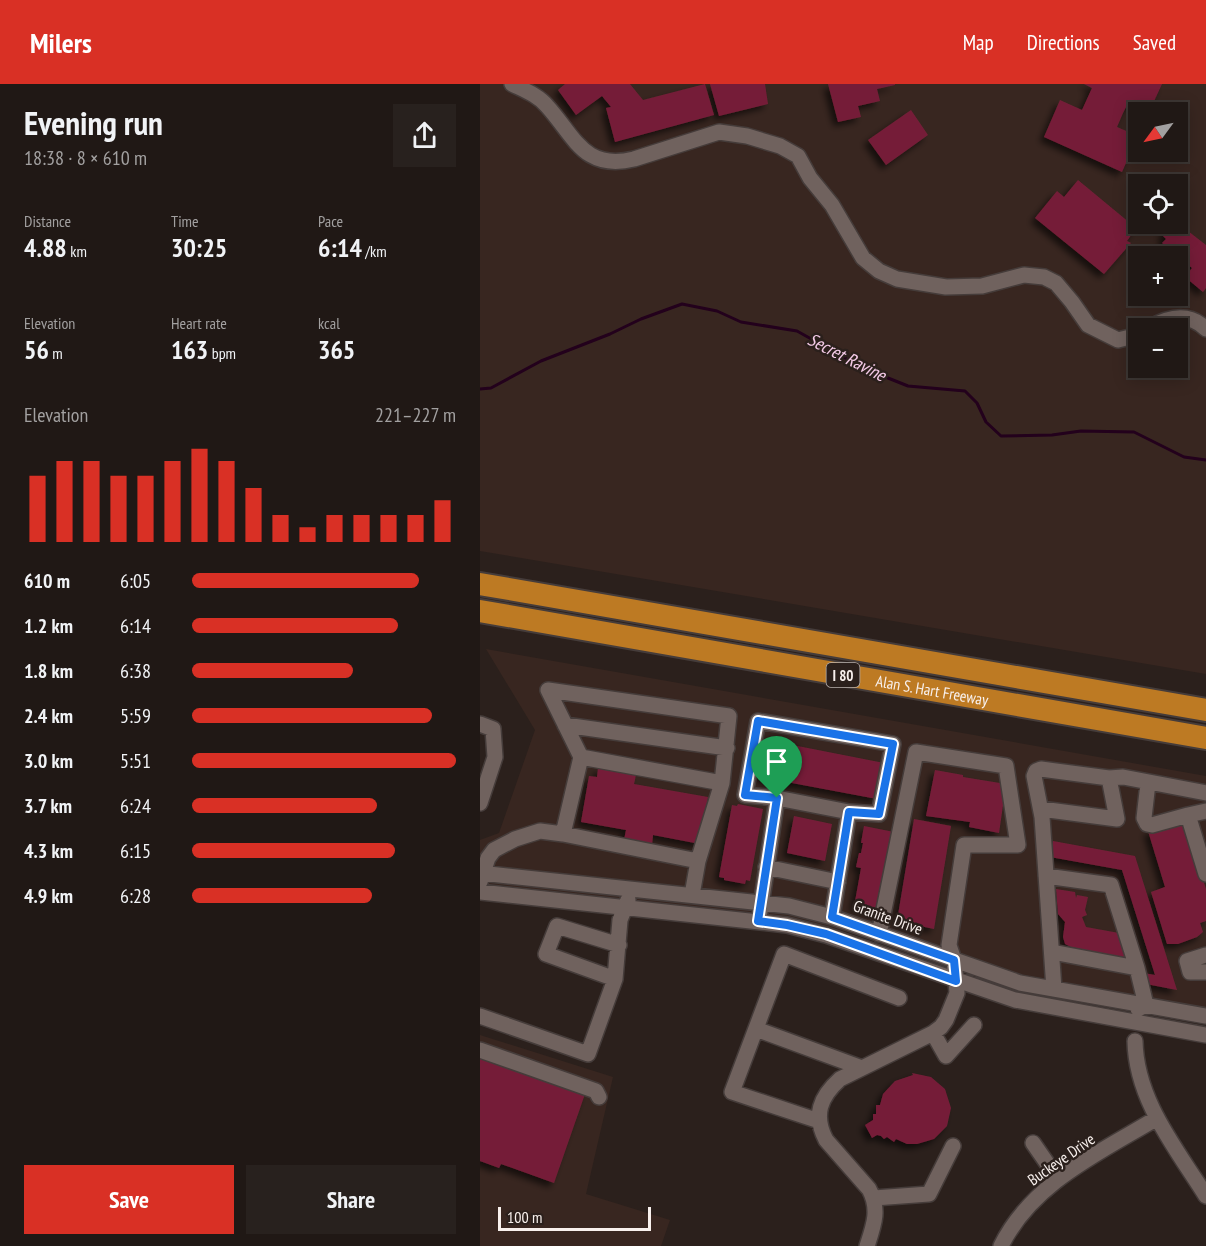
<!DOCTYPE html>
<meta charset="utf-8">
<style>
:root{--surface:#201815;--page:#28211e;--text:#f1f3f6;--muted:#a2a0a0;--line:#3d3734;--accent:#d93025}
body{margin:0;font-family:"PT Sans Narrow",sans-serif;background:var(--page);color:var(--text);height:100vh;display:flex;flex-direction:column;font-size:22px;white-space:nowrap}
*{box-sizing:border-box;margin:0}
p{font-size:20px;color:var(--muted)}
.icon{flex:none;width:33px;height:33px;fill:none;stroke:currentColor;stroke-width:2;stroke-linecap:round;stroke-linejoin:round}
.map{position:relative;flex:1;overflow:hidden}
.sheet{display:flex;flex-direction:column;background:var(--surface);width:480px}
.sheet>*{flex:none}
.needle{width:39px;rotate:237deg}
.tools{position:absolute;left:648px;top:18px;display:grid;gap:12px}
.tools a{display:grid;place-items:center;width:60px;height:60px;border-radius:0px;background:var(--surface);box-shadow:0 3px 15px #0003,0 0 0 2px var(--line);font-size:30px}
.scale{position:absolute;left:18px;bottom:15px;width:153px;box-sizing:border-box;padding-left:6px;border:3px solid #f8f0ed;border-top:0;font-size:16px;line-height:21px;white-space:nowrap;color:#f8f0ed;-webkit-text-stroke:4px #2b201c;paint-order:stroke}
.pin{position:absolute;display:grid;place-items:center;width:51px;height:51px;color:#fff;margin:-62px -26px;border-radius:50% 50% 50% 0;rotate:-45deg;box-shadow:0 0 6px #0007}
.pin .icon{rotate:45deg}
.round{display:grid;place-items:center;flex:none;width:63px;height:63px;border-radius:0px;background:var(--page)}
.headline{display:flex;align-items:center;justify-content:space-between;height:102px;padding:0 24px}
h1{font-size:33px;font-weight:700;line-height:45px}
.figures{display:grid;grid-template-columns:repeat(3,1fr);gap:9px;height:102px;padding:6px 24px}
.figures div{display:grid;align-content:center}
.figures b{font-size:26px;font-weight:700}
.figures small{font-size:16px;font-weight:400}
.figures p{font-size:16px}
.chart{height:168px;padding:12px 24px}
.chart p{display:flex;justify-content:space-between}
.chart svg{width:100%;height:108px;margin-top:6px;stroke:var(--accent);stroke-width:6}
.button{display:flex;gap:12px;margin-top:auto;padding:12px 24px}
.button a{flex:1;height:69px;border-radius:0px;background:var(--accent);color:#fff;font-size:24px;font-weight:700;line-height:69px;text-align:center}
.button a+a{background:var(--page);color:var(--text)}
ul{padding:0 24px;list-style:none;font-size:20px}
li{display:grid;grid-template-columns:96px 72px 1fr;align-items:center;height:45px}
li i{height:15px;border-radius:8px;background:var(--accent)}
header{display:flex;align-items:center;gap:36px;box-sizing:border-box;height:84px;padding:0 30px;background:var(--accent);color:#fff}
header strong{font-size:28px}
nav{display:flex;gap:33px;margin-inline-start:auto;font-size:21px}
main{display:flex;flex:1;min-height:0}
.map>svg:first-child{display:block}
.built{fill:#382620;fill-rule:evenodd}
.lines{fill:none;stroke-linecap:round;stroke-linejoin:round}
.stream{stroke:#23011c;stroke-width:3}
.building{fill:#751f38;filter:url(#shadow)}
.minor-casing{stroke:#453c3a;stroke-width:18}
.highway-casing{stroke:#453c3a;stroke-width:26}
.minor{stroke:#70625e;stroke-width:15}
.highway{stroke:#bd7a23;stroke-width:22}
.route-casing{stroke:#fff;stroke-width:12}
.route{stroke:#1a73e8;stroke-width:8}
.labels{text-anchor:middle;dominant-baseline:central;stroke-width:5;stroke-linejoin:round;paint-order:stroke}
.shield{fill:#2b201c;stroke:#bab2ae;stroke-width:1.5}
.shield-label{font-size:15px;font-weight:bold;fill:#f8f0ed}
.street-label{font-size:16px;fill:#f8f0ed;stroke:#2b201c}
.water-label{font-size:18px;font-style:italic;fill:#f4cae7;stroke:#2b201c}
</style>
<header>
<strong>Milers</strong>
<nav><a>Map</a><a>Directions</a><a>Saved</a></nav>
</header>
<main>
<section class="sheet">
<div class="headline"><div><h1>Evening run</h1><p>18:38 · 8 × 610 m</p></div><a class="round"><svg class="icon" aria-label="share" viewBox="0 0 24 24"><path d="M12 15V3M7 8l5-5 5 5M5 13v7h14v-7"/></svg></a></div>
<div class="figures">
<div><p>Distance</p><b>4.88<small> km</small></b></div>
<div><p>Time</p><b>30:25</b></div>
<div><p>Pace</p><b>6:14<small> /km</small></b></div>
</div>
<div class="figures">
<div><p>Elevation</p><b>56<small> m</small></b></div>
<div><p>Heart rate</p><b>163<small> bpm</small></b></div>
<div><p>kcal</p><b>365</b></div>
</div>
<div class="chart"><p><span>Elevation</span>221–227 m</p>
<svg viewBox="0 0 160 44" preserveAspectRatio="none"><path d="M5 44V17M15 44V11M25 44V11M35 44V17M45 44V17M55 44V11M65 44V6M75 44V11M85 44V22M95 44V33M105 44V38M115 44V33M125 44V33M135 44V33M145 44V33M155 44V27"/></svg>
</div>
<ul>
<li><b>610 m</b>6:05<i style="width:86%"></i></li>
<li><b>1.2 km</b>6:14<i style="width:78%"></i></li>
<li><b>1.8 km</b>6:38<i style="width:61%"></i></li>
<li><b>2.4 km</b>5:59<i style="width:91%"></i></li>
<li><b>3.0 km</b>5:51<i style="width:100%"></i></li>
<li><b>3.7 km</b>6:24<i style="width:70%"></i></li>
<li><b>4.3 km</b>6:15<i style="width:77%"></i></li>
<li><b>4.9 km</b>6:28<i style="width:68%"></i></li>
</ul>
<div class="button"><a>Save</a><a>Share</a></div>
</section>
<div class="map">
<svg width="726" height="1162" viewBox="0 0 726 1162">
<defs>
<filter id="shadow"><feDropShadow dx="-4.5" dy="4.5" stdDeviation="3" flood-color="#0009"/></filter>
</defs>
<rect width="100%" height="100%" fill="#2b201c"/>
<path class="built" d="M0,0h726v590l-726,-123zM658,28h40v40h-40zM658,100h40v40h-40zM658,172h40v40h-40zM658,244h40v40h-40z
M6,565l720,127v241l-185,-26 -165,-57 -81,-18 -295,-33v-43l19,-7 36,-103z
M0,951l133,42 -27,117 84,26 -9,26h-181z"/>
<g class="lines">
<path class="stream" d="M0,305l11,-1 50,-27 69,-27 31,-15 41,-15 35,7 24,11 56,9 66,37 45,18 57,5 12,12 9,19 15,14 51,-1 29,-4 53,1 50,25 22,3"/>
</g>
<path class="building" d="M85,0h65l13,16 62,-16 9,31 -99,27 -9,-34 5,-1 -9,-11 -26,19 -18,-25z
M230,0h55l3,20 -49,12z
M348,0h67v1l-18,4 3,12 -22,5 3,11 -23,5z
M604,0h78l-13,28 -21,-9 -5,10 -6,14 21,9 -16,36 -78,-35 16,-37 22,10 10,-22z
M431,26l17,25 -42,30 -18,-25z
M598,96l58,48 -9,13 4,2 -27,31 -69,-56 22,-27 7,6z
M691,140h8l27,21v43l-3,4 -18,-15 7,-9 -30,-25 4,-4 -4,-4z
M287,656l117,23 -7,36 -117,-22z
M118,684l38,7 -2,9 74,13 -8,47 -47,-9 -1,10 -28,-5 2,-10 -45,-8 8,-46 8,1z
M455,686l28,5v2l43,7 -7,49 -30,-6 1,-5 -44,-6z
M258,720l25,5 -13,72 -4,-1 -1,4 -21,-4v-2l-5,-1 13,-72 5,1z
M314,732l38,8 -7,37 -38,-8z
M434,735l37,7 -17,103 -37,-8z
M704,735l22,70v32l-6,2 3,9 -6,5 -19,7h-11l-16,-52 14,-5 -17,-56z
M384,742l30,6 -14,77 -8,-1 -1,2 -17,-3 7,-39 -5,-1 3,-14h2l2,-10h-2z
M573,757l82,15 42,134 -31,-6 -3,-11 12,2 -33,-105 -72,-13z
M576,805l19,3 1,6 1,-3 11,2 -3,13 2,5 -5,2 4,10 33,6 7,25 -55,-11 -6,-3 -2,-7 2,-15 -7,-8z
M0,973l105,37 -31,89 -53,-19 -2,4 -19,-7z
M432,989l19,4 14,12 6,19 -4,18 -13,13 -17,5h-10l-11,-5 -2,3 -7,-5 -3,2 -3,-3 -4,-1 -5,3 -7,-13 8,-5v-6h3v-9h4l3,-11 12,-13 18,-6z"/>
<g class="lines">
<g class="minor-casing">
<path id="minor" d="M32,0c12,6 26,11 35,22 28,31 37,65 87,53l85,-27 28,4 33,10 18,10 12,22 22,27 31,53 16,13 18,8 49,8 36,-1 42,-11 20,2 12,6 16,19 16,23 30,15 20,-5
M669,244c19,-11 40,-16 57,1
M0,640l13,5 2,28 -15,46
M85,641l162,23
M668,699l-4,35 3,6 5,1 36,-10
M297,714l72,14
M561,725l76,10 -8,-41
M726,727l-18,4 18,59
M83,750l135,27
M286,783l72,15
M0,789l309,33 43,11 188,66 186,33
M566,792l65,9 26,83
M0,798l8,-24 6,-8 21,-11 25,-8 23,3 18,-77 -33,-67 181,26 -7,67 -141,-26
M0,808l307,33 39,10 189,65 191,35
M212,811l6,-34 24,-78
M280,828l17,-114 -32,-3 13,-74 135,23 -14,70 -30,-2 -17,105
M572,868l85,16 9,37 -8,4
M726,871l-19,6 3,11h16
M135,895l-69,-25 11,-28 62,19
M574,905l-12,-172 -8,-41 2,-5 5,-2 68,9 14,-1 83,16
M0,932l108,38 27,-75 5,-59 8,-20
M276,945l106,39
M453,949l13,23 28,-31
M655,957c1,59 41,107 71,155
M0,966l116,41 3,6
M339,1037l-87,-29 52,-138 115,44
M553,1059l25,36
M394,1114l55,-4 24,-48
M387,1162c7,-21 13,-37 2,-57l-43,-49c-13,-25 -6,-43 14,-61l93,-46 8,-6 5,-7 11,-27 -3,-33 -5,-15 15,-100h54l-12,-79 -90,-14 -37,182
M521,1162c31,-63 98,-93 156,-128"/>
</g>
<g class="highway-casing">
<g id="highway">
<path d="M0,500l726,126"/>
<path id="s1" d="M0,527l726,127"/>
</g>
</g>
<use href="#minor" class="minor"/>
<use href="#highway" class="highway"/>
</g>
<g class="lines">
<g class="route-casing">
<path id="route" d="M278,637l135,23 -14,70 -30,-2 -17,105 122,43 2,21 -130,-47 -39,-9 -29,-4 19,-123 -32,-3z"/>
</g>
<use href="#route" class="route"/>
</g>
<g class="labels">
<rect class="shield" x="346.5" y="579" width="33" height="24" rx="4.5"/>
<g class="shield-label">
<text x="363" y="591">I 80</text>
</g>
<g class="street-label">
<text stroke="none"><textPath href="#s1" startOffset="459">Alan S. Hart Freeway</textPath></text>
<text transform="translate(408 833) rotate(20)">Granite Drive</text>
<text transform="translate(581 1075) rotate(-35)">Buckeye Drive</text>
</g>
<g class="water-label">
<text transform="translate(367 273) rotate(27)">Secret Ravine</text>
</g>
</g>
</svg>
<div class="tools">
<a><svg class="needle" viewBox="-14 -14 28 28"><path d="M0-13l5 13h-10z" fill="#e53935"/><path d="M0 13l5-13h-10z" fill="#a2a0a0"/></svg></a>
<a><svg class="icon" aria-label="locate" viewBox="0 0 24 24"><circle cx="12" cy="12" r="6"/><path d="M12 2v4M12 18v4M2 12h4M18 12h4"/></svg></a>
<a>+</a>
<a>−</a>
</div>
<div class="scale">100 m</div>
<div class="pin" style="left:297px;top:714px;background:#1e9e55"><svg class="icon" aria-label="arrive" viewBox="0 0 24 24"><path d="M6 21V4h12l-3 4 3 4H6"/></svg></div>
</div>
</main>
